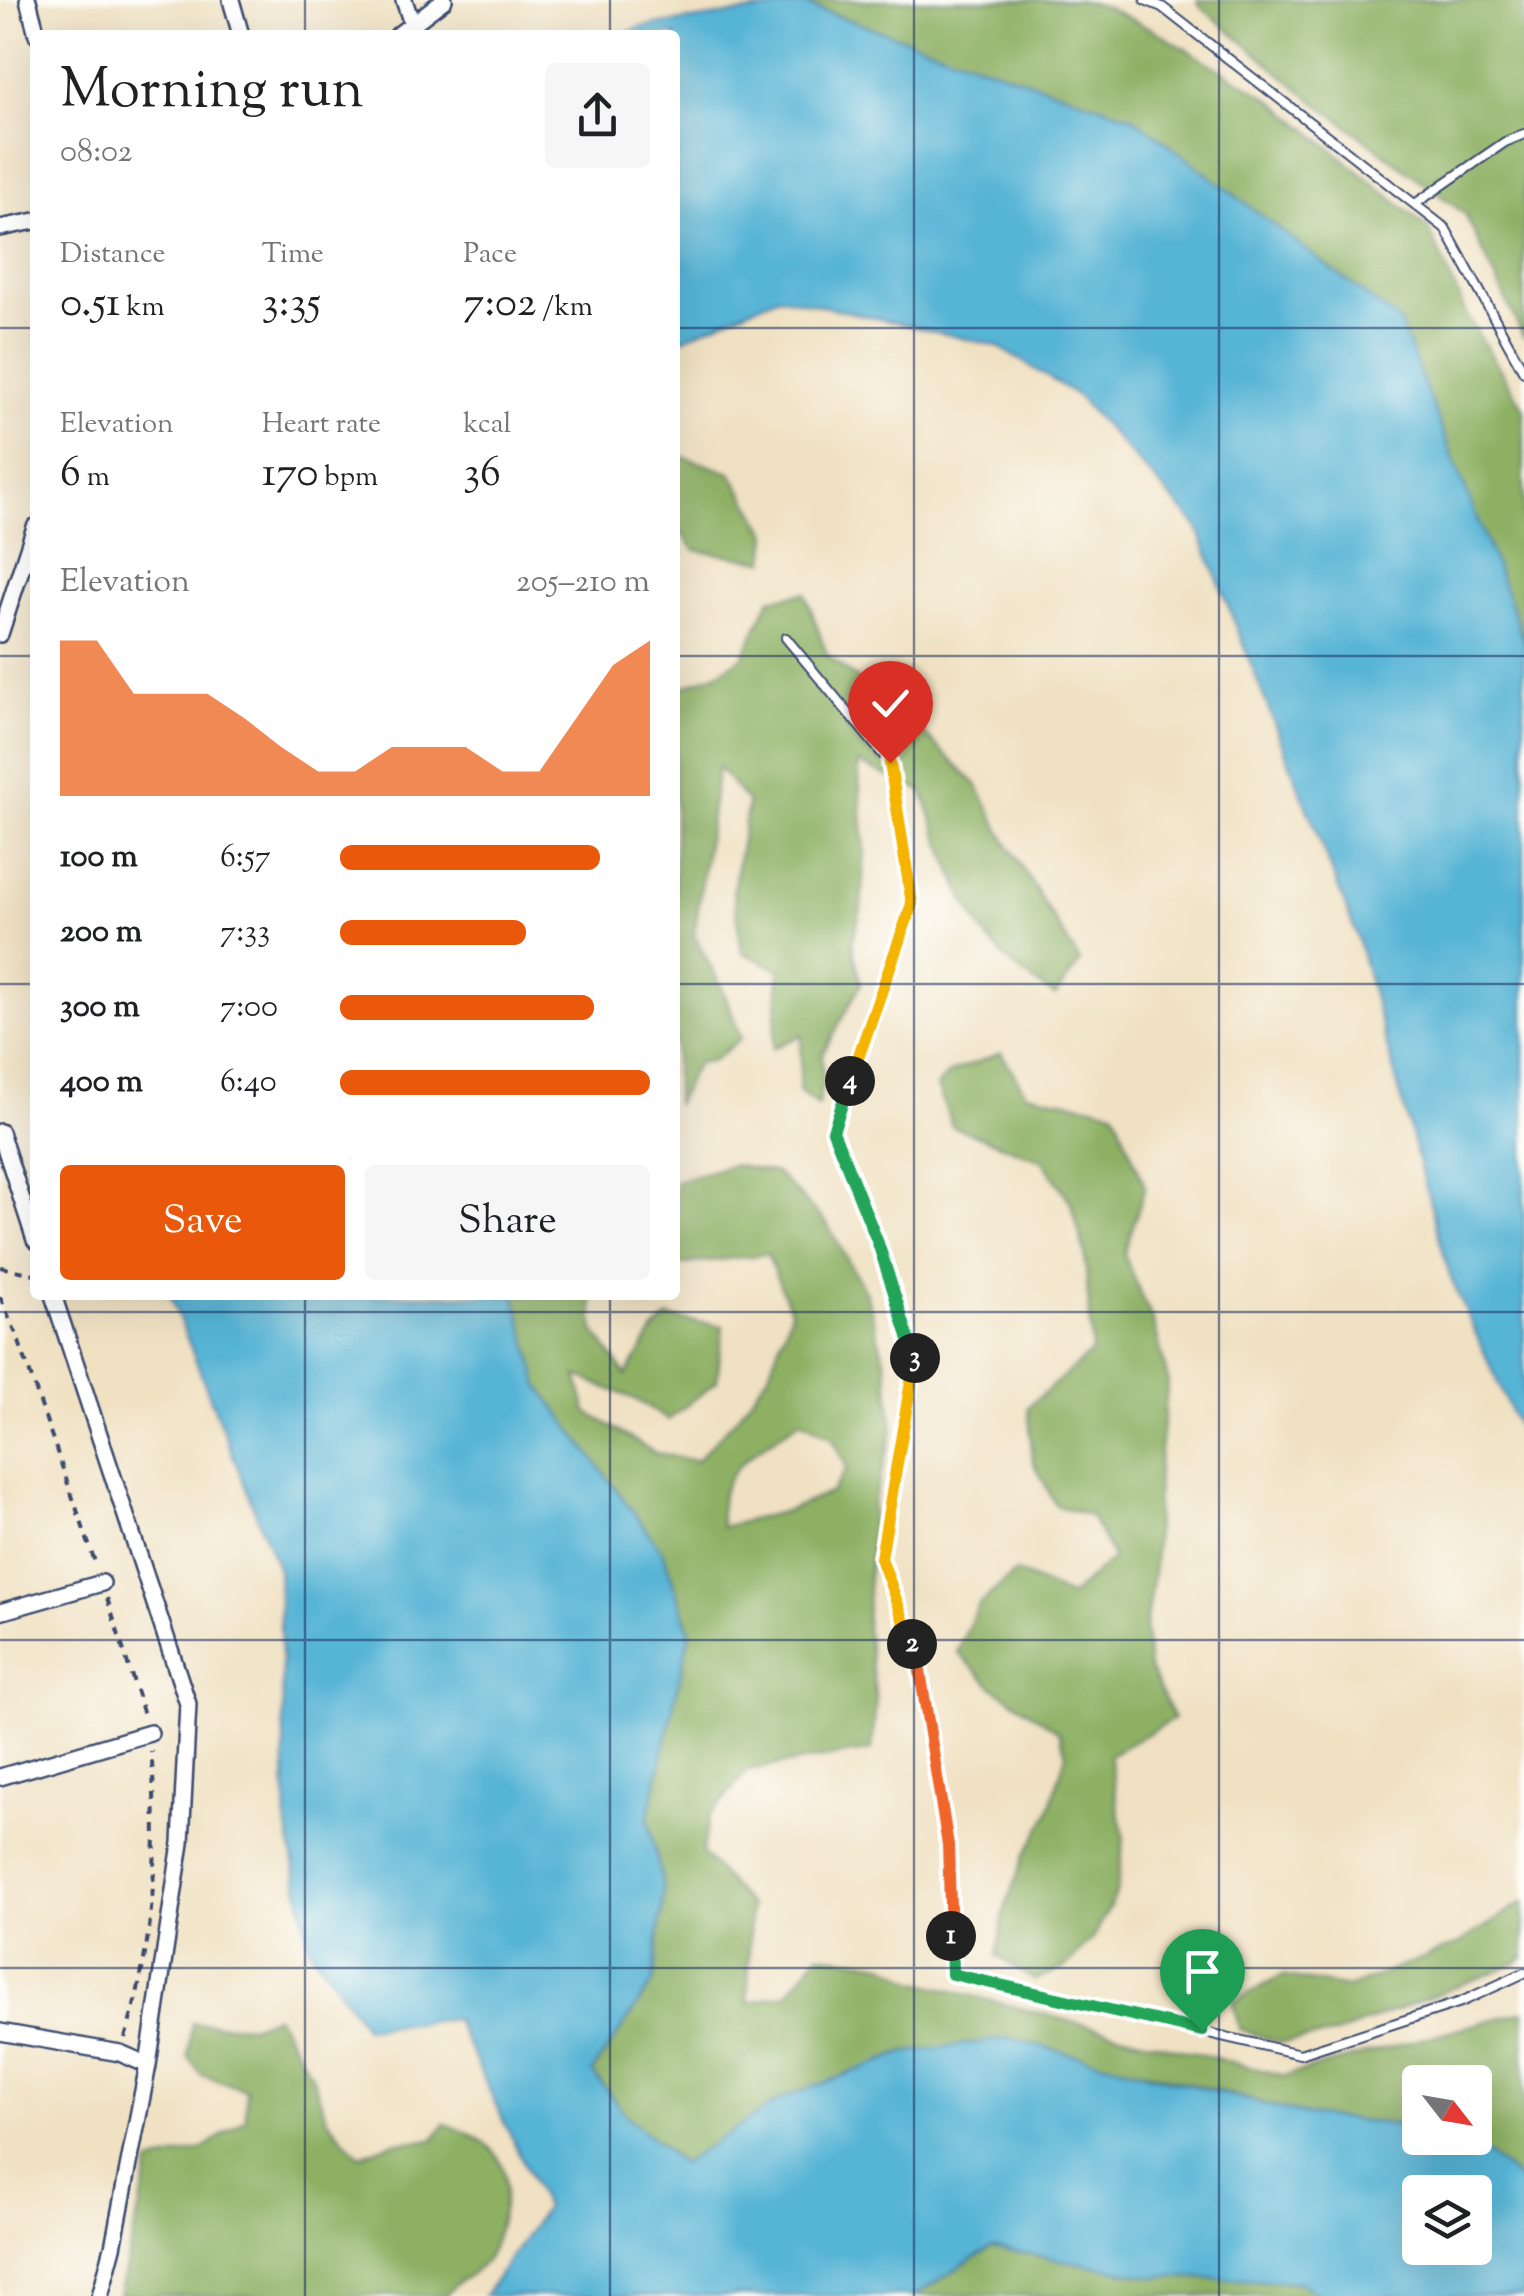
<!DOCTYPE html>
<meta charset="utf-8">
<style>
:root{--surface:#fff;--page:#f6f6f6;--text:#202124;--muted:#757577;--accent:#ea580c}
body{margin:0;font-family:"Sorts Mill Goudy",serif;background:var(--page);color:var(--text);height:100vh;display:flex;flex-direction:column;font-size:38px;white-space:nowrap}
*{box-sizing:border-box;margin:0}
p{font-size:32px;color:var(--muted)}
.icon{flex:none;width:55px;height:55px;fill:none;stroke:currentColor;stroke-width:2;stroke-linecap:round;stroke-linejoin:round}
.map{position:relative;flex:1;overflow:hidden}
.panel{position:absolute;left:30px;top:30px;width:650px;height:1270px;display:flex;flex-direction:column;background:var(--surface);border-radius:10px;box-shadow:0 10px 40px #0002}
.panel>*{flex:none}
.needle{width:65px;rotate:121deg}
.fabs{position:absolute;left:1402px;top:2065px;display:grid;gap:20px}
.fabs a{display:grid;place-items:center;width:90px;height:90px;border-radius:10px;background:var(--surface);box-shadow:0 10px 40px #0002;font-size:50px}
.pin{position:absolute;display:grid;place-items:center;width:85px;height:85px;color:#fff;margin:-102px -42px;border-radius:50% 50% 50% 0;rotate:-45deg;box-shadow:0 0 10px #0007}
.pin .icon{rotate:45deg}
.km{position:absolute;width:50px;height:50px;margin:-25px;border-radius:50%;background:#222;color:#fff;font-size:28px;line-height:50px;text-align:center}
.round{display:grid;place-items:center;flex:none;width:105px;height:105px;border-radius:10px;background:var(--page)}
.summary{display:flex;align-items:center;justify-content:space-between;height:170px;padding:0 30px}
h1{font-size:55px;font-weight:600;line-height:75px}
.metrics{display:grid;grid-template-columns:repeat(3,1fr);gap:15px;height:170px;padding:10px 30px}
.metrics div{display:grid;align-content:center}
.metrics b{font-size:42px;font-weight:600}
.metrics small{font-size:28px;font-weight:400}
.metrics p{font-size:28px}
.chart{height:280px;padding:20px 30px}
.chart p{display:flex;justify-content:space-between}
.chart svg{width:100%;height:180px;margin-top:10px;fill:var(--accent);opacity:.7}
.button{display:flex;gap:20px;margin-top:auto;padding:20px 30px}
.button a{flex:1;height:115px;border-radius:10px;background:var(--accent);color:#fff;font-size:40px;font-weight:600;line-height:115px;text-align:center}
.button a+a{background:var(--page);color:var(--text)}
ul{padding:0 30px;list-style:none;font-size:32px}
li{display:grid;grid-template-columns:160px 120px 1fr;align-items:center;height:75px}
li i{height:25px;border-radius:12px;background:var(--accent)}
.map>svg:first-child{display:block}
.forest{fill:#8db063;stroke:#547060;stroke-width:2.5;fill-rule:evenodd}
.water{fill:#57b4d5;stroke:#39729a;stroke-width:2.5;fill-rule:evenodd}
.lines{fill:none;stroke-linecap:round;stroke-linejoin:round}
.lane-casing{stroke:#3b4a6d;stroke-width:12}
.street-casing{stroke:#3b4a6d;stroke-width:20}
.path{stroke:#3b4a6d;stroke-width:4;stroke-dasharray:8 8;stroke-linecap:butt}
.lane{stroke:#fff;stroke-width:8}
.street{stroke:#fff;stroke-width:15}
.split-1-casing{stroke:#fff;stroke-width:20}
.split-2-casing{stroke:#fff;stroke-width:20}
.split-3-casing{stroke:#fff;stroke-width:20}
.split-4-casing{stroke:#fff;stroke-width:20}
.split-5-casing{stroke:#fff;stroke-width:20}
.split-1{stroke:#22a559;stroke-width:12}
.split-2{stroke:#f0652b;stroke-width:12}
.split-3{stroke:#f5b400;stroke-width:12}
.split-4{stroke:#22a559;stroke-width:12}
.split-5{stroke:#f5b400;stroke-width:12}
.grid{fill:none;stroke:#1b2f5e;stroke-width:2.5;stroke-opacity:0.55}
</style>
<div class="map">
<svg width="1524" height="2296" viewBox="0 0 1524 2296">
<rect width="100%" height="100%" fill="#fdfcf7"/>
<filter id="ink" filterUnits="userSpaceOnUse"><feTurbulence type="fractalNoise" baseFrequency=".01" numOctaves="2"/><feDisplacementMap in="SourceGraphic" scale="20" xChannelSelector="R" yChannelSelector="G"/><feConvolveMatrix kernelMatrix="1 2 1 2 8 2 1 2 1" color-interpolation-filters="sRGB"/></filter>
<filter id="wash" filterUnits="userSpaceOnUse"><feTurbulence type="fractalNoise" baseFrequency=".0048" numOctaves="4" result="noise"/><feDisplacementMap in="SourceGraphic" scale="40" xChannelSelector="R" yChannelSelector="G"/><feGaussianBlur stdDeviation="2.25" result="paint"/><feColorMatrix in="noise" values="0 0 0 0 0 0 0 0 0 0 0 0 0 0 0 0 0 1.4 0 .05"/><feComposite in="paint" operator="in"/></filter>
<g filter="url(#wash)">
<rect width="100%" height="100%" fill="#f0e1c2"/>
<path class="forest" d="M798,0h283l27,8 46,22 118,70 157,129 38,87 57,92v236l-12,-37 -379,-490 -241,-81z
M1197,0h327v338l-59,-124 -160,-120 -104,-87z
M675,454l56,19 37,61 -3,27 -70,-11 -20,-25z
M805,593l22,62 91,73 59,57 30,58 73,119 -25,34c-16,-12 -36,-23 -50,-38 -44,-44 -61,-110 -83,-167l-64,-28 7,87 -4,59 -9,33 9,42 -39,71 1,25 -5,26 -19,-15 3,-56 -29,13 7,-78 -38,-18 -9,-61 15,-88 -30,-36 -24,169 29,54 18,48 -27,22 -17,3 -22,42v-415l41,-16 27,-17 27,-58z
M1001,1053l25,40 88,17 31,77 -21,68 30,69 14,56 -10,89 -4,97 -9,63 4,39 25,51 -65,36 15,84 -8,55 -21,41 -30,33 -31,12 -37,-24 7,-45 20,-54 24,-42 18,-61 -7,-22 -66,-45 -36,-35 22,-48 37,-32 54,24 43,-38 -22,-42 -35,-10 -23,-45 -5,-54 64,-55 -7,-97 -13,-51 -30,-44 -90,-34 -15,-40 12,-13z
M732,1165l44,8 50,49 40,71 20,72 7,65 -20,74 -7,123 10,72 -4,51 -124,20 -39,47 -7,36 48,53 -2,97 40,-10 31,-39 65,10 30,17 371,95 239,-65v173l-56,-46h7v-56h-55v45l-114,-12 -162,-44 -241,-18 -122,46 -99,65 -56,-49 -34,-43 61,-90 11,-91 -16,-73 42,-187 -27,-79 -124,-166 -24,-91h76l3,36 32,44 29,-46 13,-12 55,9 -6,55 -49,39 -33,-21 -58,-23 10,36 68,41 41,8 41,-44 31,-42 23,-63 -24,-58 -92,11v-84zM801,1420l31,17 15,31 -15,24 -46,19 -64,16c-11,-58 37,-77 79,-107z
M1524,1902v56l-7,5 -184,72 -53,8 -41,-14 -6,-27 49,-26 66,12 110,-44z
M276,2016l36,60 15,43 32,37 33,-13 41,-3 12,-16c50,17 70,37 56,92 -3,13 -7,32 -15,44 -10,15 -31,19 -40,36h-327l31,-132 53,-15 43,-30v-29l-45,-15 -13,-19 4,-33 59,3z
M991,2247l158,29 151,6 21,14h-407z"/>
<path class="water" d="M803,4l330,113 266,204 113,286 12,37v797l-74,-165 -94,-343 -159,-407 -122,-132 -78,-48 -218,-50 -104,46v-307h-53l19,-8z
M170,1295h345l24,91 124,166 27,80 -42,186 16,73 -11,91 -61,90 34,43 55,49 100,-65 122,-46 107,-15 296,77 114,12v11h48l56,46v112h-203l-21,-14 -151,-6 -158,-29 -77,49h-430l61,-88 -90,-189 -90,9 -56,-81 -22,-124 -9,-253zM1420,2192h55v56h-55z"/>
</g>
<g filter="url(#ink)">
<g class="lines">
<g class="lane-casing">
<path id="lane" d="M1145,0l17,7 283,221 79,144
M1415,204l90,-62 19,-8
M786,638l104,125 22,140 -79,228 45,112 37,111 -34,204 37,101 30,186 4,129 348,80 161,-52 63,-29"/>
</g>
<g class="street-casing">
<path id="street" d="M28,0l9,35
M231,0l10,35
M404,0l8,24
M398,35l46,-35
M0,228l35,-7
M0,634l35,-107
M0,1132l35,108
M53,1295l135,409 -7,139 -33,222 -35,182 -13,49
M0,1612l102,-29
M0,1777l150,-44
M0,2032l120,21 28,12"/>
</g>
<path class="path" d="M0,1267l35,7
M0,1297l16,36 80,232
M107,1598l38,120
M125,2038c29,-93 35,-190 26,-287"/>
<use href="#lane" class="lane"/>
<use href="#street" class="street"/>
</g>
</g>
<g class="lines" filter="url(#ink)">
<g class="split-1-casing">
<path id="split-1" d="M951,1936l1,38 250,57"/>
</g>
<g class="split-2-casing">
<path id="split-2" d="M912,1644l6,15 30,186 3,91"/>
</g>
<g class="split-3-casing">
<path id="split-3" d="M912,1644l-31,-86 34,-200"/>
</g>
<g class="split-4-casing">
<path id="split-4" d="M850,1081l-17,50 45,112 37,115"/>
</g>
<g class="split-5-casing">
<path id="split-5" d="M850,1081l62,-177 -22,-141"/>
</g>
<use href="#split-1" class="split-1"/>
<use href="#split-2" class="split-2"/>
<use href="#split-3" class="split-3"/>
<use href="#split-4" class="split-4"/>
<use href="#split-5" class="split-5"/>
</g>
<path class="grid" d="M305,0v35M610,0v35M914,0v2296M1219,0v2296M0,328h35M675,328h849M0,656h35M675,656h849M0,984h35M675,984h849M305,1295v1001M610,1295v1001M0,1312h1524M0,1640h1524M0,1968h1524"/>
</svg>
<div class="fabs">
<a><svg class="needle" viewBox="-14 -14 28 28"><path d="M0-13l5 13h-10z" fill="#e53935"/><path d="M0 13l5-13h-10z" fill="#757577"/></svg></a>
<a><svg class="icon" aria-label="layers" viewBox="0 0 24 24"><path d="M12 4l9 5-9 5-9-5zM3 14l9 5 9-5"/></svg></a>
</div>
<div class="pin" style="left:1202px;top:2031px;background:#1e9e55"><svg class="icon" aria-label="arrive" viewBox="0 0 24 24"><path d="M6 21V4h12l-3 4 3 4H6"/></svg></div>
<div class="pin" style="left:890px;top:763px;background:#d93025"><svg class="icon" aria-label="check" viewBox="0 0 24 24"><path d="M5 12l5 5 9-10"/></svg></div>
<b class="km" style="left:951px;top:1936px">1</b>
<b class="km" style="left:912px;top:1644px">2</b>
<b class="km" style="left:915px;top:1358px">3</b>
<b class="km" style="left:850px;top:1081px">4</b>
<section class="panel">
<div class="summary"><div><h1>Morning run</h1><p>08:02</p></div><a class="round"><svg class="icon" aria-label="share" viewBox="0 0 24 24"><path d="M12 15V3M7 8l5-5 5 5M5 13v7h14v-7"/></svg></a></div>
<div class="metrics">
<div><p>Distance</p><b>0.51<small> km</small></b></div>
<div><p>Time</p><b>3:35</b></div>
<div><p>Pace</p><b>7:02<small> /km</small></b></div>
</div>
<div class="metrics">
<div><p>Elevation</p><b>6<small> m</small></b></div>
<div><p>Heart rate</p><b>170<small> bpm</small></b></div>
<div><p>kcal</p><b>36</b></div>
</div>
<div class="chart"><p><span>Elevation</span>205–210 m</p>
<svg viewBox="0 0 160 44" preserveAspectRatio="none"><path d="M0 44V6L10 6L20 19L30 19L40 19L50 25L60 32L70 38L80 38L90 32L100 32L110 32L120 38L130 38L140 25L150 12L160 6V44z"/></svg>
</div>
<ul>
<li><b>100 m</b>6:57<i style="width:84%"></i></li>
<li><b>200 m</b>7:33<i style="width:60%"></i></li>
<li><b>300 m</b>7:00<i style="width:82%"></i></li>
<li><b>400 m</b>6:40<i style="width:100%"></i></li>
</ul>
<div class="button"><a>Save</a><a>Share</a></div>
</section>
</div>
